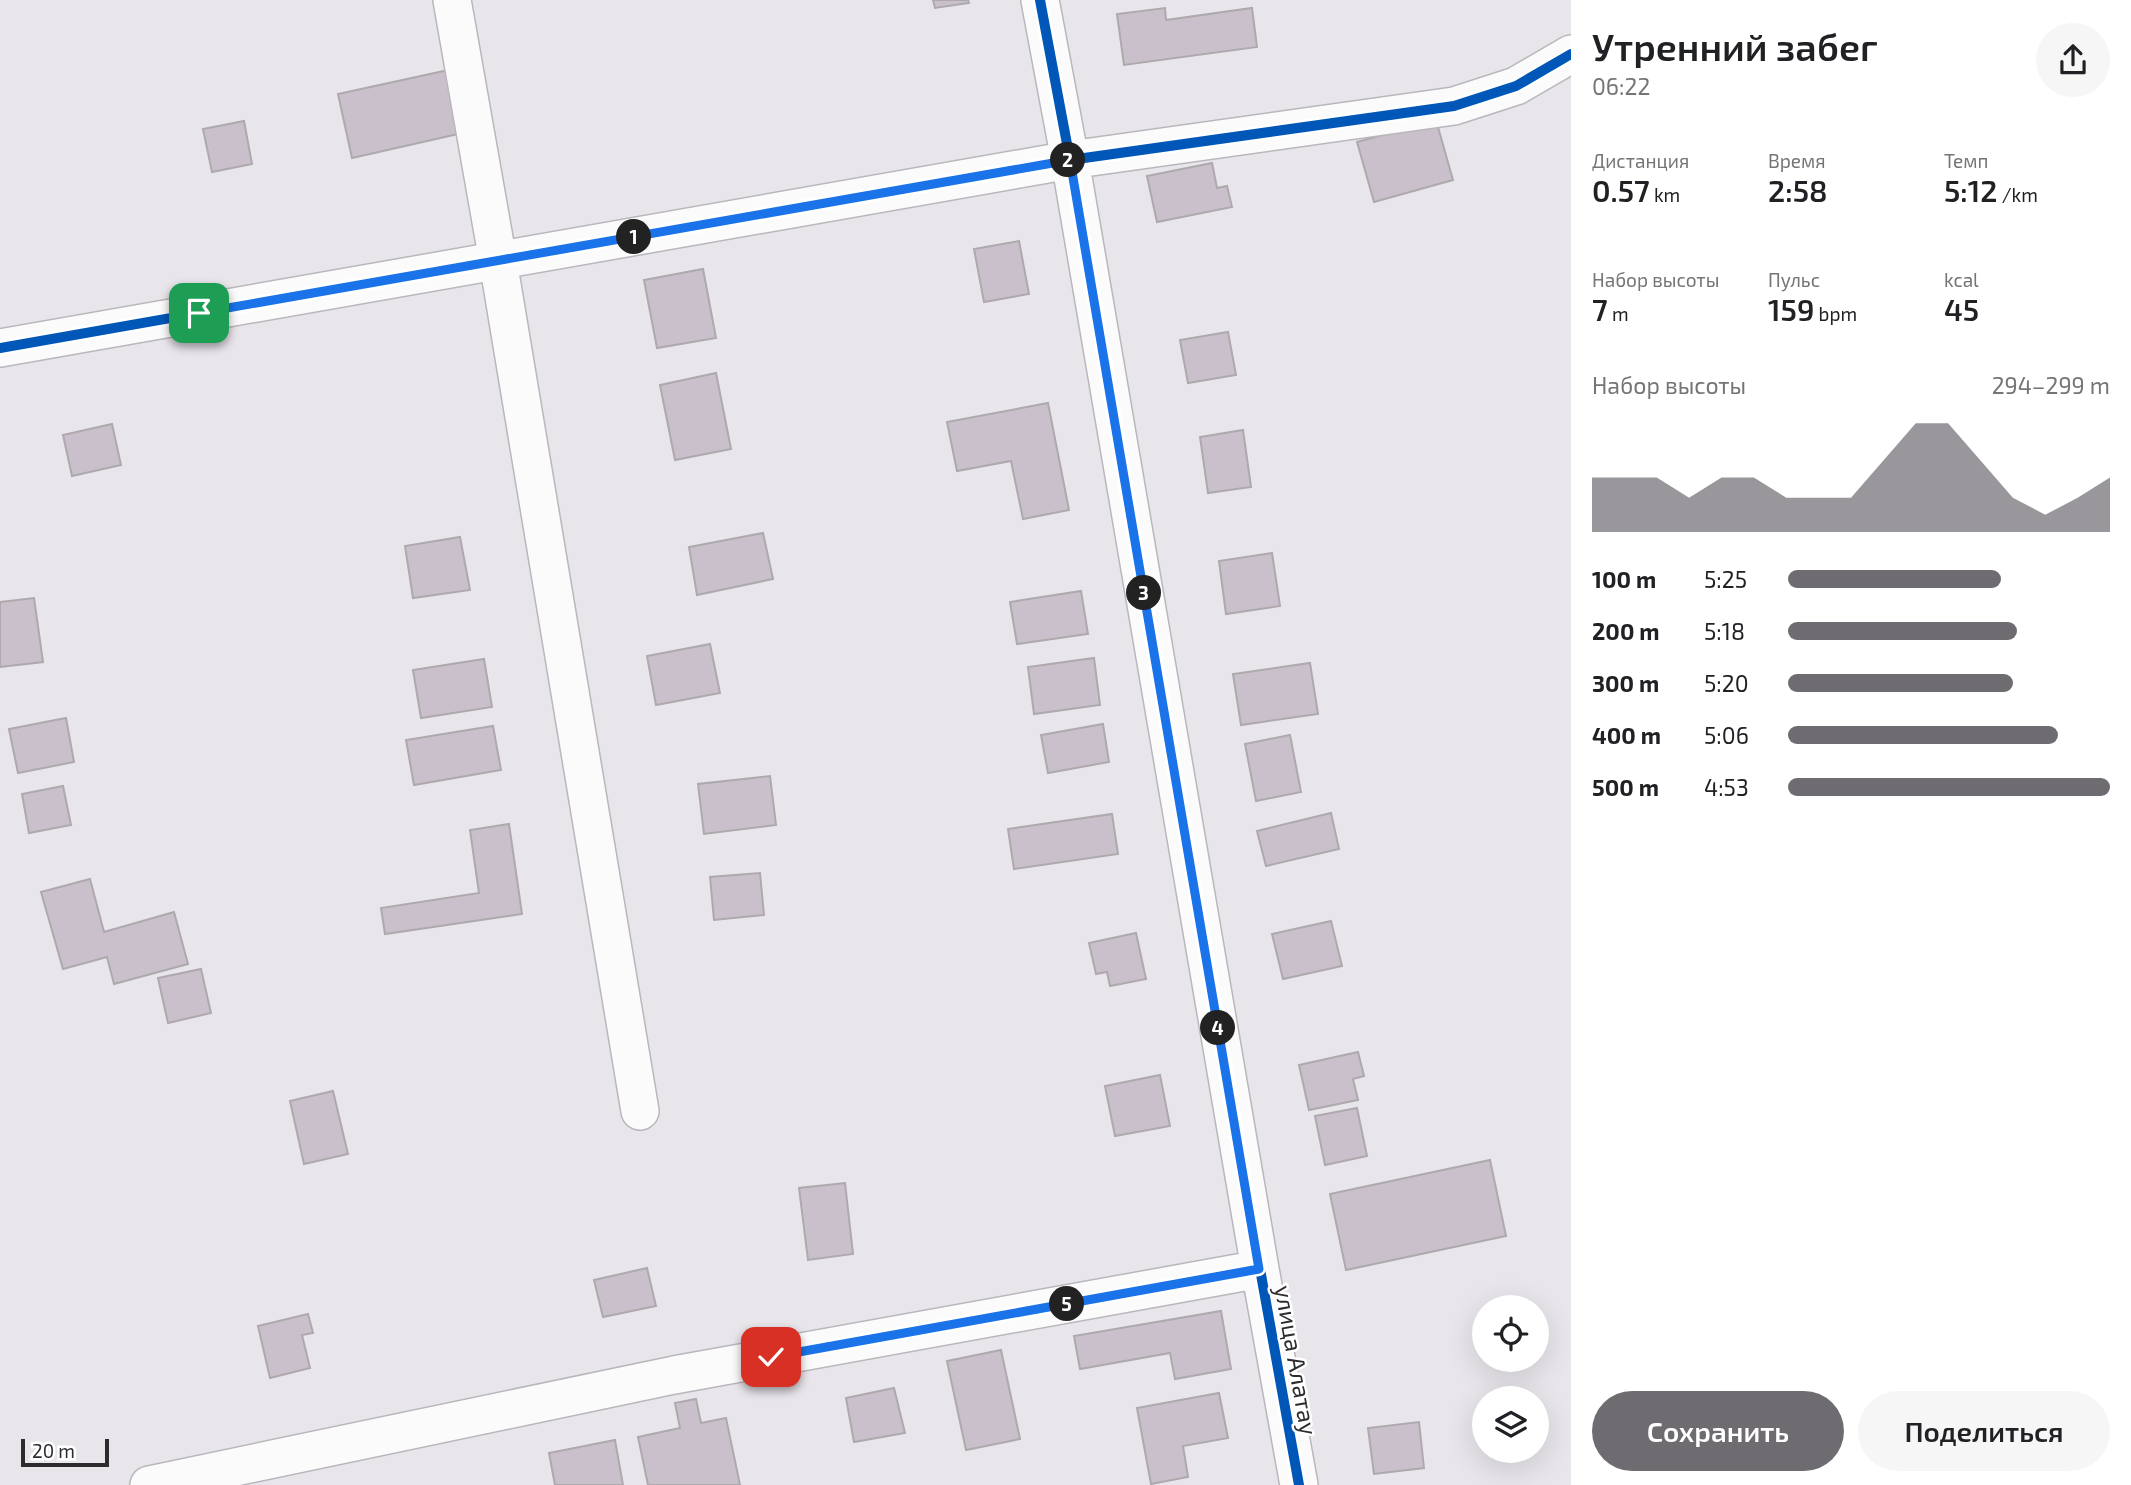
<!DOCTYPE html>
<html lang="ru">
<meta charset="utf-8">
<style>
:root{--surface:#fff;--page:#f6f6f6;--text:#202124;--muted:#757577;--accent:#6f6c71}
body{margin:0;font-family:"Exo 2",sans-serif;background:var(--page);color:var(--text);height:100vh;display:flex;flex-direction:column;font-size:26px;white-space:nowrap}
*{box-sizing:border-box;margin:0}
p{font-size:23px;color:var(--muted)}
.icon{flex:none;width:38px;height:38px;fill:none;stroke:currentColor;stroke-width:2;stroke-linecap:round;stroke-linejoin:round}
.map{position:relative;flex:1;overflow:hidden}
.panel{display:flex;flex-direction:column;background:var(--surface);width:560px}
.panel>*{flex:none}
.controls{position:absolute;left:1472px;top:1295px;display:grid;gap:14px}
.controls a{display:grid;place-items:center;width:77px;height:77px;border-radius:50%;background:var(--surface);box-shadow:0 7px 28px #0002;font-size:35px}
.scale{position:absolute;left:21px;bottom:18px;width:88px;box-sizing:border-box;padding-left:7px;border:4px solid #2e2b2f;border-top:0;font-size:19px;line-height:24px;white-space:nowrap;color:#2e2b2f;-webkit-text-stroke:5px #fff;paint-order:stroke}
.pin{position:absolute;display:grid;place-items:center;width:60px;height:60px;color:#fff;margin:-30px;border-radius:14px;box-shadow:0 4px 10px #0006}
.km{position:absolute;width:35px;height:35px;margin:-18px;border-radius:50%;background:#222;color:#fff;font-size:19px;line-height:35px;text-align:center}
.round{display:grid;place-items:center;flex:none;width:74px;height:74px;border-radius:37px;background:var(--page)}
.head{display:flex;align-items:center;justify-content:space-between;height:119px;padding:0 21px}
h1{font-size:38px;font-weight:600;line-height:52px}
.figures{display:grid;grid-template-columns:repeat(3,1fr);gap:10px;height:119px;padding:7px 21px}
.figures div{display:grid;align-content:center}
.figures b{font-size:30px;font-weight:600}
.figures small{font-size:19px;font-weight:400}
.figures p{font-size:19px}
.chart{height:196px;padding:14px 21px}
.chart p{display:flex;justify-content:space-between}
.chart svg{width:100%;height:126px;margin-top:7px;fill:var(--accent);opacity:.7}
.button{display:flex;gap:14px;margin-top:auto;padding:14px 21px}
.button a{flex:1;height:80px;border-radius:42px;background:var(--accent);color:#fff;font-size:28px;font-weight:600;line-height:80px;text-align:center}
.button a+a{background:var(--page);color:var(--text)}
ul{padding:0 21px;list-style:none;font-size:23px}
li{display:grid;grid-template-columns:112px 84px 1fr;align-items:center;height:52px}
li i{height:18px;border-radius:9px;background:var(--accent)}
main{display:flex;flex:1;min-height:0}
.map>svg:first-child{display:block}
.building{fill:#cac0cb;stroke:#ada9ad;stroke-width:2}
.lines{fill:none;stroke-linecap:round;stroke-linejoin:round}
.minor-casing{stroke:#bab7bc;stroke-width:40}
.minor{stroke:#fcfbfc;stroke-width:37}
.cycleway-casing{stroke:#fff;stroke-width:15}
.cycleway{stroke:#0057b8;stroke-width:10}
.route-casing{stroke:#fff;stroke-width:14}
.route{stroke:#1a73e8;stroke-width:9}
.labels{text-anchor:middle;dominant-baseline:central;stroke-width:5;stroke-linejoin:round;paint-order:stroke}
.street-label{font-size:24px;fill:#2e2b2f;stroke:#fff}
</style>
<main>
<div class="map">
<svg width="1571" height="1485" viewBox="0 0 1571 1485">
<rect width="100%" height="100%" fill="#e8e5eb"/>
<path class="building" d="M933,0h35l1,3 -34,5z
M1165,8l1,12 86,-12 5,39 -133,18 -7,-51z
M453,69l14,63 -115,26 -14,-64z
M1436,120l17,60 -79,22 -17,-60z
M244,121l8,43 -40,8 -9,-43z
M1212,163l5,25 10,-2 5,21 -75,15 -10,-46z
M1019,241l10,53 -45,8 -10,-53z
M703,269l13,69 -59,10 -13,-68z
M1228,332l8,43 -48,8 -8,-43z
M716,373l15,76 -56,11 -15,-75z
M1048,403l21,107 -46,9 -12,-58 -54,10 -10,-49z
M112,424l9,41 -49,11 -9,-41z
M1243,430l8,57 -43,6 -8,-56z
M763,533l10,46 -76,16 -8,-48z
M460,537l10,53 -57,8 -8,-52z
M1272,553l8,53 -54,8 -7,-53z
M1081,591l7,43 -71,10 -7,-42z
M34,598l9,64 -43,5v-65z
M710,644l10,49 -64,12 -9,-49z
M1094,658l6,47 -66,9 -6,-47z
M484,659l8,48 -71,11 -8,-48z
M1310,663l8,51 -77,11 -8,-51z
M66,718l8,44 -56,11 -9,-44z
M1103,724l6,38 -61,11 -7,-38z
M493,726l8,44 -87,15 -8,-45z
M1290,735l11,57 -45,9 -11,-57z
M770,776l6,49 -72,9 -6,-50z
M63,786l8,39 -42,8 -7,-39z
M1331,813l8,36 -73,17 -9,-35z
M1112,814l6,40 -104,15 -6,-40z
M509,824l13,90 -137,20 -4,-26 98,-15 -9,-63z
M760,873l4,42 -50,5 -4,-43z
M90,879l14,53 70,-20 14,52 -74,20 -7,-27 -44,12 -22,-77z
M1331,921l11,45 -59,13 -11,-45z
M1136,933l10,46 -36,7 -3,-14 -11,2 -7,-31z
M201,969l10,44 -43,10 -10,-45z
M1358,1052l6,24 -11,3 5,21 -49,10 -10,-45z
M1160,1075l10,51 -55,10 -10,-50z
M333,1091l15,63 -44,10 -14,-63z
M1357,1108l10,48 -42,9 -10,-49z
M1490,1160l16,76 -160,34 -16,-76z
M845,1183l8,71 -45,6 -9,-72z
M647,1268l9,38 -53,11 -9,-37z
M1221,1311l10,58 -56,10 -5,-26 -90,16 -6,-33z
M308,1314l5,19 -11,2 8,33 -40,10 -12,-52z
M1001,1350l19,89 -54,11 -19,-89z
M894,1388l11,45 -51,9 -8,-44z
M1219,1393l9,45 -45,8 5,31 -37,7 -14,-76z
M696,1399l5,24 25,-5 14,67h-92l-10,-48 42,-9 -5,-25z
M1419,1422l5,46 -50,6 -6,-46z
M615,1440l8,45h-68l-6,-32z"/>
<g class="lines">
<g class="minor-casing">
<path id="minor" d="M452,0l46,261 142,850
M1040,0l30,160 190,1109 39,216
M0,348l1070,-188 384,-54 62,-20 55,-32
M149,1485l525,-110 586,-106"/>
</g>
<use href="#minor" class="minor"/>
<g class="cycleway-casing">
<path id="cycleway" d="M1040,0l30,160 190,1109 39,216
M0,348l1070,-188 384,-54 62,-20 55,-32"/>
</g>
<use href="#cycleway" class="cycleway"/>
</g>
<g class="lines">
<g class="route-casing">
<path id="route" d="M199,313l871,-153 189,1109 -488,88"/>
</g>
<use href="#route" class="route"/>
</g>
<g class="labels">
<g class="street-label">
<text transform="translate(1297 1360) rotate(80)">улица Алатау</text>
</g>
</g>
</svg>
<div class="controls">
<a><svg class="icon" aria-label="locate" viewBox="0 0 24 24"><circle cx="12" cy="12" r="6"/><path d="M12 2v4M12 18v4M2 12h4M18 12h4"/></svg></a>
<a><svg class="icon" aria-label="layers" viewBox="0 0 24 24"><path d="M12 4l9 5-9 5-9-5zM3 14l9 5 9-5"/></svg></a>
</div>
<div class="scale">20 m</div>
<div class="pin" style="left:199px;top:313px;background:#1e9e55"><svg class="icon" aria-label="arrive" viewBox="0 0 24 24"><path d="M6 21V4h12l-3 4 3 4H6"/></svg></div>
<div class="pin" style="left:771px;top:1357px;background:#d93025"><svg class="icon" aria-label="check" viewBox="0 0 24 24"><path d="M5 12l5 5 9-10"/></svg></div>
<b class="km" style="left:634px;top:237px">1</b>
<b class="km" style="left:1068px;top:160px">2</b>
<b class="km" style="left:1144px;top:593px">3</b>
<b class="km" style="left:1218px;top:1028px">4</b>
<b class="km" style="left:1067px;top:1304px">5</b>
</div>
<section class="panel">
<div class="head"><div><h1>Утренний забег</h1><p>06:22</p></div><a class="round"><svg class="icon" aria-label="share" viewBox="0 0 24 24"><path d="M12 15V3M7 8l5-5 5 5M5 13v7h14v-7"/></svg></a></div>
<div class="figures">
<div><p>Дистанция</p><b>0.57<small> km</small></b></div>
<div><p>Время</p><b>2:58</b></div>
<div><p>Темп</p><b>5:12<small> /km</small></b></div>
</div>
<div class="figures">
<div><p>Набор высоты</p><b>7<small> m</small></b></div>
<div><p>Пульс</p><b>159<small> bpm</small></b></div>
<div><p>kcal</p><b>45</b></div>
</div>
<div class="chart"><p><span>Набор высоты</span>294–299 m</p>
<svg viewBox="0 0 160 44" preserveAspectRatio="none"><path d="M0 44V25L10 25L20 25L30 32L40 25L50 25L60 32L70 32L80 32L90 19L100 6L110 6L120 19L130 32L140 38L150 32L160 25V44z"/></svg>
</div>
<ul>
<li><b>100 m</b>5:25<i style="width:66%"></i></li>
<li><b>200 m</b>5:18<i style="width:71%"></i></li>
<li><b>300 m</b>5:20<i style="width:70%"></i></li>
<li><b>400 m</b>5:06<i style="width:84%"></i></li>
<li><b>500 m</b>4:53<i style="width:100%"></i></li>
</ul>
<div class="button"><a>Сохранить</a><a>Поделиться</a></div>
</section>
</main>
